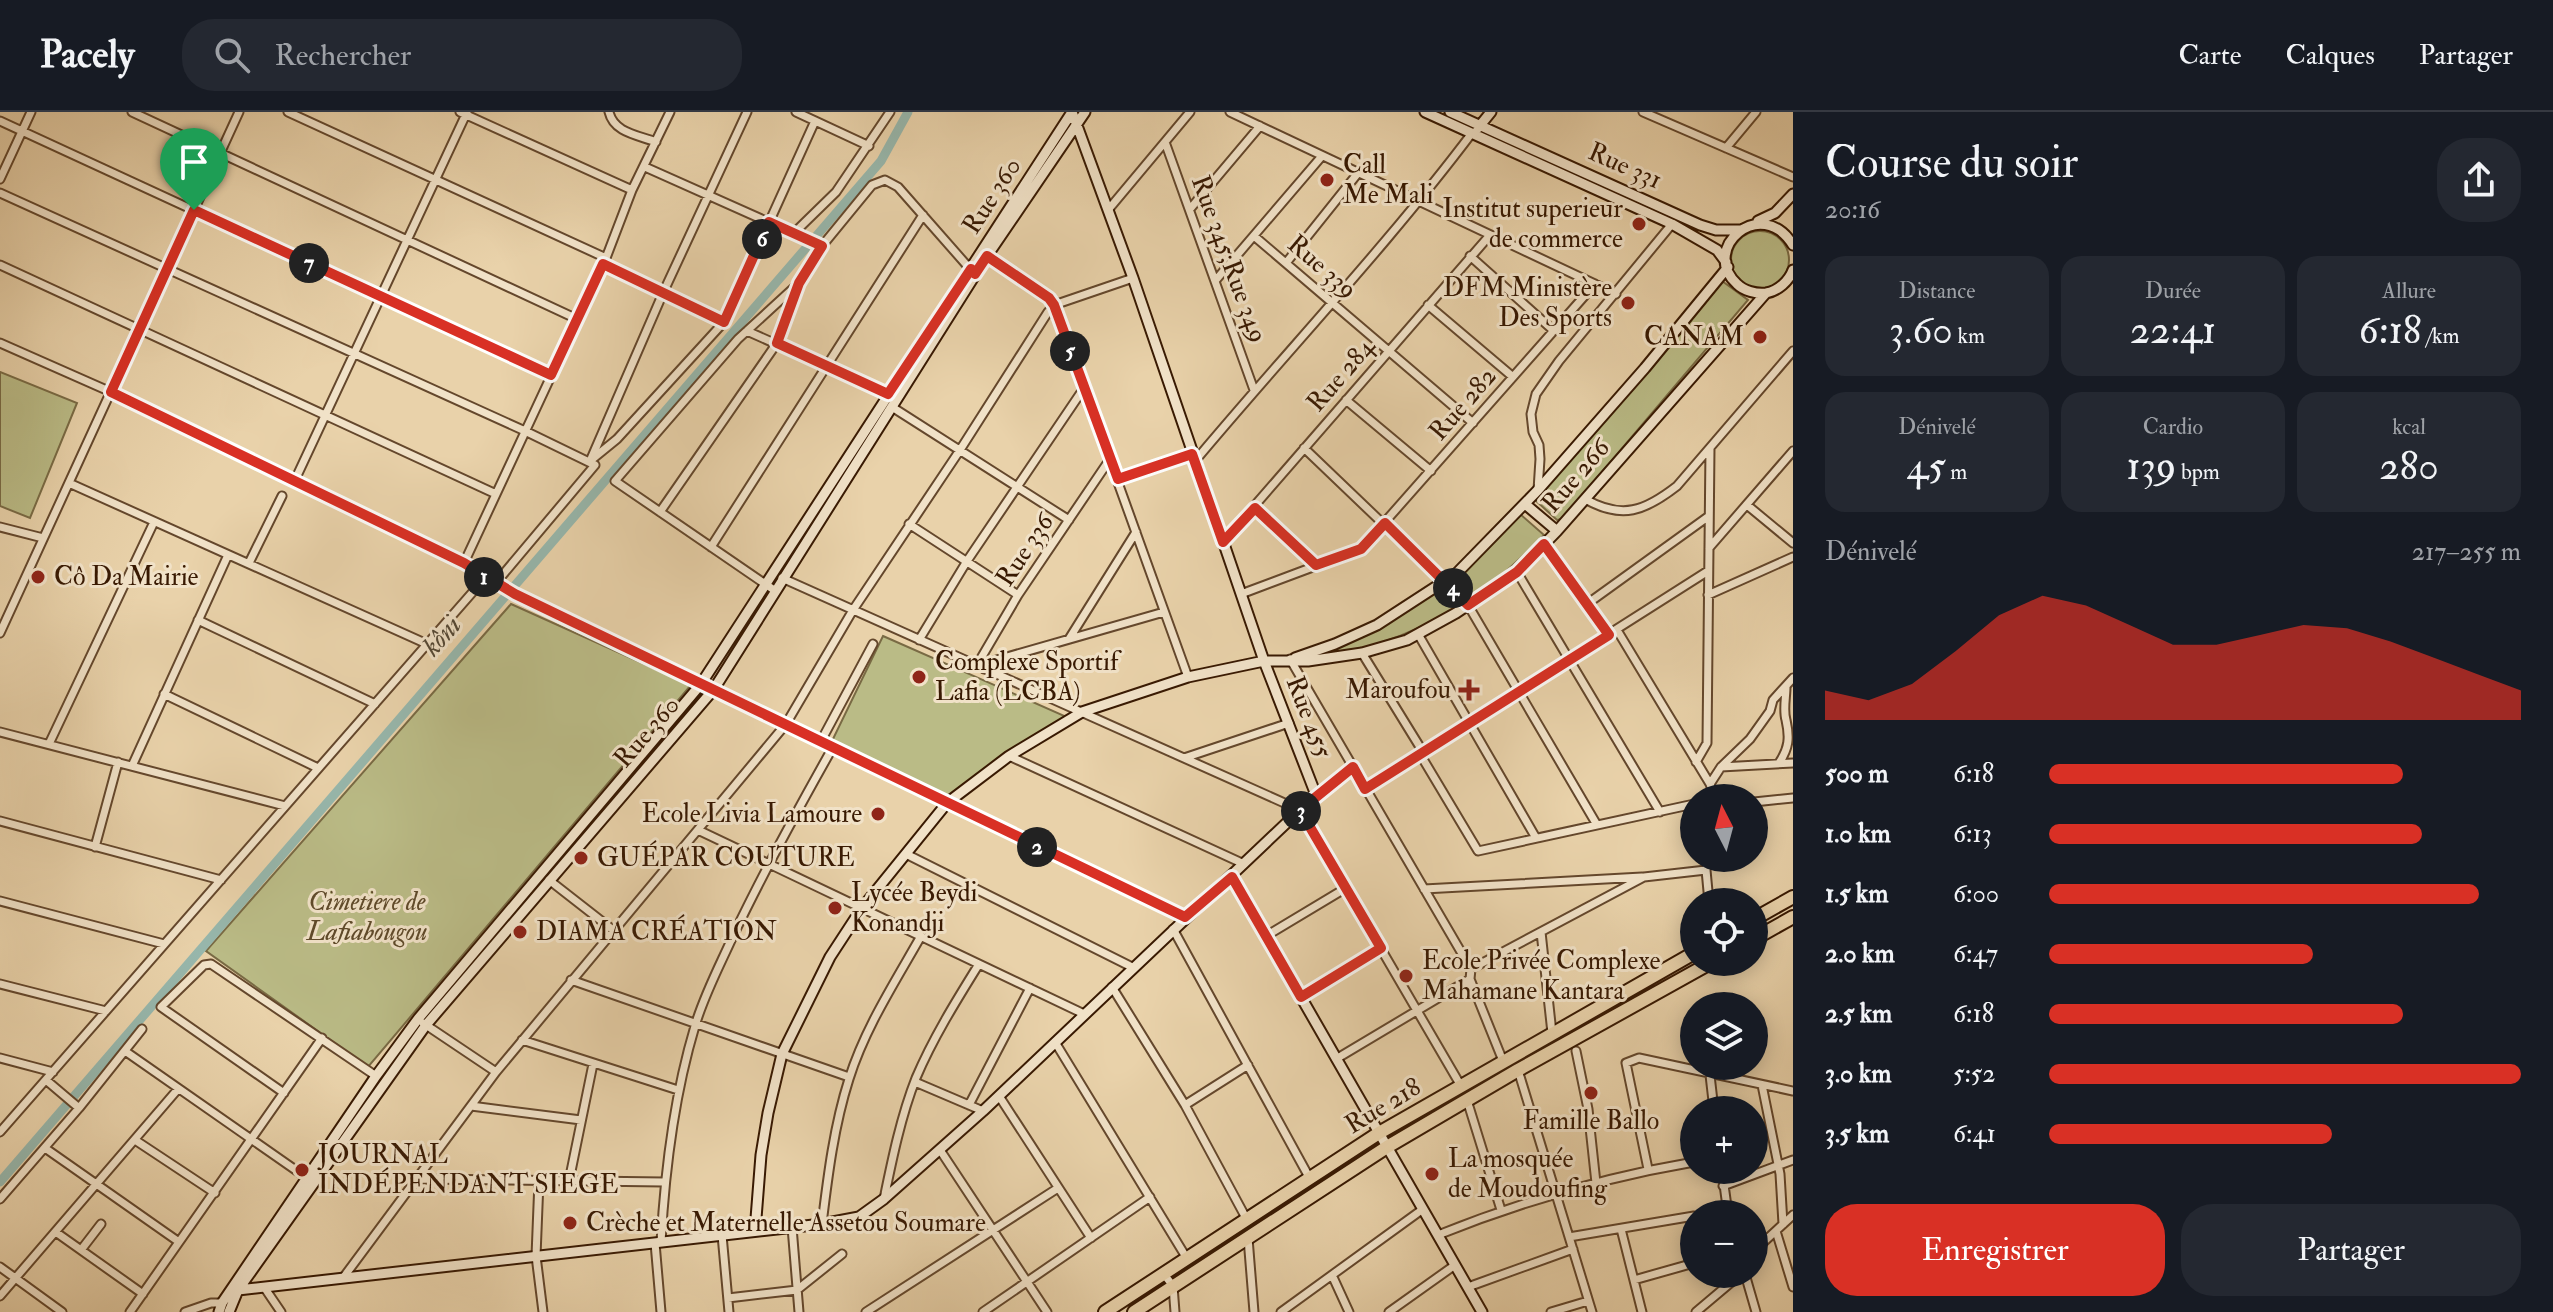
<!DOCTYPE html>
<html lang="fr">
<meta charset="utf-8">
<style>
:root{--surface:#171b24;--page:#242831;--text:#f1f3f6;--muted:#9ea1a6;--line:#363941;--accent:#d93025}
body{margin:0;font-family:"IM FELL Double Pica",serif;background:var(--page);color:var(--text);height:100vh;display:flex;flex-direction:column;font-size:30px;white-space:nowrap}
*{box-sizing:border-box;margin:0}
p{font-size:26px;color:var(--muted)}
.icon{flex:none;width:44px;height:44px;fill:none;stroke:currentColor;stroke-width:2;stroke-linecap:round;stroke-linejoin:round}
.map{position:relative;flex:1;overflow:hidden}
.sheet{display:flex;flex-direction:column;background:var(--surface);width:760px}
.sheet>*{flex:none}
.needle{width:52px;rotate:354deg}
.fabs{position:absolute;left:1680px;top:672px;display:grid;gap:16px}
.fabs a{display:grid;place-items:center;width:88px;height:88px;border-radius:50%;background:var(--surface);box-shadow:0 4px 20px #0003;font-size:40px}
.pin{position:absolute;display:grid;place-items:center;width:68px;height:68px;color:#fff;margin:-82px -34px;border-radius:50% 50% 50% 0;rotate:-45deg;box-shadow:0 0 8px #0007}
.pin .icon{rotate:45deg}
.km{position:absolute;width:40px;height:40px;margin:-20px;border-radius:50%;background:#222;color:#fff;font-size:22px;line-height:40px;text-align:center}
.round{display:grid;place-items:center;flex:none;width:84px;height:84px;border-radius:32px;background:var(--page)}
.overview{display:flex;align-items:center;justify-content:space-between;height:136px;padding:0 32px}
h1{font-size:44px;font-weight:600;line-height:60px}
.stats{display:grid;grid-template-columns:repeat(3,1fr);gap:12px;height:136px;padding:8px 32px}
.stats div{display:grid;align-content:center;border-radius:20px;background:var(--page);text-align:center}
.stats b{font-size:40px;font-weight:600}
.stats small{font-size:22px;font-weight:400}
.stats p{font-size:22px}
.chart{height:224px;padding:16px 32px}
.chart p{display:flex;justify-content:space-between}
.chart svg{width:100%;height:144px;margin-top:8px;fill:var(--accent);opacity:.7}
.primary-button{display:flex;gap:16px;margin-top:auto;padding:16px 32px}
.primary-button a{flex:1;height:92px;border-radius:32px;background:var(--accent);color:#fff;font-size:32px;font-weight:600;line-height:92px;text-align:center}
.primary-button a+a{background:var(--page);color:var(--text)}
ul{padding:0 32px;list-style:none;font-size:26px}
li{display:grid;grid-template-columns:128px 96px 1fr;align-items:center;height:60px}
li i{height:20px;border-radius:10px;background:var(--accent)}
header{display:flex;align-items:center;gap:48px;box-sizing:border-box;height:112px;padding:0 40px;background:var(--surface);border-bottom:2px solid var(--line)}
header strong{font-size:38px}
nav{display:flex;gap:44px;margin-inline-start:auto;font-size:28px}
.search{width:560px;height:72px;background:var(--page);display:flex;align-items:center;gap:20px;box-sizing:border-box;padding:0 28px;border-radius:32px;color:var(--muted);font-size:30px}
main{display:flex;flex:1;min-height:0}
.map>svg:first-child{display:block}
.green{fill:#babb86;stroke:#796a44;stroke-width:2}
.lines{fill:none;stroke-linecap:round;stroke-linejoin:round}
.canal{stroke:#97b7ac;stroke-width:9}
.street-casing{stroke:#64472c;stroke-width:11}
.secondary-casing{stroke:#381902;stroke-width:13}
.highway-casing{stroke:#381902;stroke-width:16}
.street{stroke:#f1e2c8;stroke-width:7}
.secondary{stroke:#f1e2c8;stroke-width:9}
.highway{stroke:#e9d2aa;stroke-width:12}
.route-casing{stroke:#fff;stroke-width:16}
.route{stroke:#d93025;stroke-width:10}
.poi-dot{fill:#8f2418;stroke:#f1e2c8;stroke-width:3}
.labels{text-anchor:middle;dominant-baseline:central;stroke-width:6;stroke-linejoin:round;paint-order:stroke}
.poi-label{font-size:26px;fill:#381902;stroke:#f1e2c8;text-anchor:start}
.street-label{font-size:26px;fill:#381902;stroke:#f1e2c8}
.park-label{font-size:26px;font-style:italic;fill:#5f4a2a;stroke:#f1e2c8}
.water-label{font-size:28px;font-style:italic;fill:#544835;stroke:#f1e2c8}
</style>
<header>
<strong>Pacely</strong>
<div class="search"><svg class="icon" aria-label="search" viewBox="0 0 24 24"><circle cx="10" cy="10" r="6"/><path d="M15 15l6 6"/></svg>Rechercher</div>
<nav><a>Carte</a><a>Calques</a><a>Partager</a></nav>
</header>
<main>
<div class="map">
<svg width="1793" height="1200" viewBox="0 0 1793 1200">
<rect width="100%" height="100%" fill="#e9d2aa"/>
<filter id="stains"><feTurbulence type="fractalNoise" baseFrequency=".0025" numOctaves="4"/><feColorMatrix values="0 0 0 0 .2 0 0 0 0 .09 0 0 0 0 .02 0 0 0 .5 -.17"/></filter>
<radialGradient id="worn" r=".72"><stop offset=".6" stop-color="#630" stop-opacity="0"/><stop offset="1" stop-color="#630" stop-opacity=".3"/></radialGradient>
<path class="green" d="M1731 148a29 29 0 1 1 58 0a29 29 0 1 1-58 0Z
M1722,169l26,19 -186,219 -5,1 -23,-21z
M0,260l77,31 -47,115 -30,-12z
M1520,402l24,21c-53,56 -116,98 -192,116 -12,2 -30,8 -42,4l98,-46z
M511,492l180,81 -323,382 -162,-116z
M883,524l186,82 -64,36 -57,43 -116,-56z"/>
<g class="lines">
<path class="canal" d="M0,1070l881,-1021 27,-49"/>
<g class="street-casing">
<path id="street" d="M132,0l445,207
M288,0l318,146
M460,0l172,78
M609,0c5,21 29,23 47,30
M796,0l73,34
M1230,0l386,182
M1643,0l150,65
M0,9l551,254
M1165,30l89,248
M1726,36l30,-36
M645,55l177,79
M0,67l31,-67
M0,81l525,238 70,34 -100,119
M1190,97l70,-83
M1108,98l82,-98
M794,121l42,-41 54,-80
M1254,124l219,187
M987,144l62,42 5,7 134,372
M1470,144l84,75
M1286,151l72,-90
M603,152l121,58
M0,153l496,229
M1215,169l107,-125
M1428,193l85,72
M747,219l141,63
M0,231l111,49 184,88 169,83 51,31 670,323
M1346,288l85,71
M892,295l177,113
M1304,336l164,157 129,220
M591,347l72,-166 84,-181
M590,349l27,-22 107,-117 91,-201
M1195,349c92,-110 191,-214 277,-328
M1118,367l74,-25
M295,368l172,-368
M69,371l358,161
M1538,378l2,-31 -1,-14 -6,-13 -2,-18 5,-20 23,-33 113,-137
M1585,387c37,21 60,12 92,-13l116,-135
M1747,393l46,38
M1255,396l61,57
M660,400l117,-169 21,-58
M909,412l109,71
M0,415l43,11
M1223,430l267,-307
M1544,432l65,91
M711,435l212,-332
M1709,436l84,-97
M249,451l33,-67
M464,451l142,-305 26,-68 38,-78
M1517,460l143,240
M782,466l518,232 161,276
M774,478l-159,-109 123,-142 61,-56 23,-37 50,-61 13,-5 13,7 73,83
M1241,482l120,-45 234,-265
M1708,483l85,-38
M1587,492l122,-88
M198,508l177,84
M1617,518l93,154
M0,521l239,-521
M1418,522l118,204
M1069,527l67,-107
M919,528l48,-79 117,-173
M1362,541l61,99
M1290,547l181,310 -1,10 33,82
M977,553l41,-70 92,-136
M984,557l9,-8 171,-49
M164,582l154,74
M0,620l285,74
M821,629l52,-97
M49,632l105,-222
M1420,642l58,97 216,-47
M1009,644l235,108
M1184,646l105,-35
M1696,650l11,-19 3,-295
M1779,651c10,-15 11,-25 7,-43 -3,-10 0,-23 0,-33
M132,654l96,-211
M1721,655l72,-4
M1365,677l343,-218
M1316,683l37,-28
M1715,686l-5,-14 11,-17 29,-28 20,-28 3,-11 20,-22
M1754,690l39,-4
M0,709l221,59
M698,718l386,184
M95,735l23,-85
M906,742l226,113
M1706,758l3,32
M549,768l64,50
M1424,777l218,-12
M0,789l164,43
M1173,817l136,248
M1541,820l11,101
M1266,824l80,-48
M1471,857l173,-92 62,-7 3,-12
M571,868l278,97
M0,872l106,27
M1112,875l73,118 61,113
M1301,885l80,-49
M423,911l73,49
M522,928l156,50
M1055,930l131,215
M125,939l182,127
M1576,939l12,58 8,74
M0,946l53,14
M1336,947l134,-80
M1518,958l74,242
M1710,963l4,35
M46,968l33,28
M915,970l68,29
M1762,973l18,89 3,50
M284,981l-123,-86 43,-42 7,-1 165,112
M999,984l92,142
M1467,988l34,110
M969,993l61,-117
M1185,993l63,-40
M471,994l110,14
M0,1020l485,-554
M135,1028l80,53
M45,1036l134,94
M940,1038l107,162
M1648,1057l-22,-106 13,-5 154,33
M1722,1058l6,44
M418,1067l246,3
M539,1069l-3,75 7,56
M569,1069l24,-117
M1723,1074l70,-26
M0,1087l79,-91 63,-79
M884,1087c8,-39 17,-83 32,-121 17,-40 40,-77 63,-114
M1708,1102l20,-3
M822,1112c6,-49 12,-98 27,-145 16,-51 46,-97 72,-143
M792,1115l7,85
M1621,1117l21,83
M1776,1119l17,56
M57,1121l86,61
M722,1123l7,77
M1438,1123c82,-33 168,-58 256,-73
M1569,1125l125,-21
M1248,1126l6,74
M661,1130c4,-73 13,-146 34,-216 9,-31 25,-61 38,-90 31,-65 65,-127 100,-189
M655,1131l6,69
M81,1138l20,-26
M1754,1139l39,-36
M0,1155l62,45
M1163,1161l10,13 2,26
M1745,1162l11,38
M1332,1163l17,37
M343,1166l153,-206 290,-348 67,-114 107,-160 88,-138 6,-7 79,-27
M1634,1168l60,-17
M264,1175l17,25
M1468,1175l105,-38
M0,1184l178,-207
M728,1186l69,-8 45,-36
M130,1200l192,-274
M185,1200l26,-9h11
M866,1200l192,-124
M983,1200l167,-115
M1281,1200l142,-103
M1389,1200l66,-47
M1551,1200l37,-11
M1696,1200l45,-38"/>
</g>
<g class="secondary-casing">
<path id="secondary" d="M1425,0l247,112 45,26 9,12
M1450,0l250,113 16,5h24
M1478,16l13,-16
M1758,109l17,-8 18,-19
M1793,133c-32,-51 -94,4 -56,39 7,7 19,10 29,9 12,-2 23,-12 27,-23
M1525,392l32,27
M1295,546l40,-14 42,-19 80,-52 81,-83 107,-122 83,-101
M1232,765l250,435
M755,1119l6,-76 7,-42 14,-59 48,-97 32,-49 85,-105 62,-47 73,-44 106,-35 76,-16h44l54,-8 45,-13 49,-27 61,-41 40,-41 209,-238
M233,1175l5,3 584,-66 37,-7 25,-18 99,-88 333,-316 -52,-134 -131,-383 -61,-166
M219,1200l3,-9 154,-227 42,-57 283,-335 371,-572
M229,1200l9,-22 188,-265 288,-336 273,-433 98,-144"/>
</g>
<g class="highway-casing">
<path id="highway" d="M1754,807l39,-22
M1754,827l39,-22
M1105,1200l274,-179 315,-180
M1134,1200l253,-165 131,-77 194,-108"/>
</g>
<use href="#street" class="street"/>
<use href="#secondary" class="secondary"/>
<use href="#highway" class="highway"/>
</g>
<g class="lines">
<g class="route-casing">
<path id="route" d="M194,98l357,165 52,-111 121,58 45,-100 53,24 -23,37 -22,60 111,51 83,-125 4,5 12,-18 62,42 5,7 64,174 74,-25 31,88 32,-34 61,57 45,-16 24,-26 83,82 49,-33 27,-28 65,91 -244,154 -12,-22 -53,43 81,138 -80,49 -69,-120 -47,40 -670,-323 -51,-31 -353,-171z"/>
</g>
<use href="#route" class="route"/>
</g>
<g class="poi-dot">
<circle cx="1327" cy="68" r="8"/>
<circle cx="1639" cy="112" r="8"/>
<circle cx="1628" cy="191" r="8"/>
<circle cx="1760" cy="225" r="8"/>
<circle cx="38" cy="465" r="8"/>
<circle cx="919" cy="565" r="8"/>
<path d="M1465 566h8v8h8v8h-8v8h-8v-8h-8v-8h8z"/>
<circle cx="878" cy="702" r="8"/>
<circle cx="581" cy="746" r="8"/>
<circle cx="835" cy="796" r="8"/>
<circle cx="520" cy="820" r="8"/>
<circle cx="1406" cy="864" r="8"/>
<circle cx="1591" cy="981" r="8"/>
<circle cx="302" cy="1058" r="8"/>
<circle cx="1432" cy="1062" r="8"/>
<circle cx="570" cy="1111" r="8"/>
</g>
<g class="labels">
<g class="poi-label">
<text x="1343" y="53">Call<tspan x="1343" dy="30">Me Mali</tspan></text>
<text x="1623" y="97" text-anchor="end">Institut superieur<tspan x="1623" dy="30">de commerce</tspan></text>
<text x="1612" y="176" text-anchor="end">DFM Ministère<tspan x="1612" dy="30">Des Sports</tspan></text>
<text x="1744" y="225" text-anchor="end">CANAM</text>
<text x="54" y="465">Cô Da Mairie</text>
<text x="935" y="550">Complexe Sportif<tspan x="935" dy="30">Lafia (LCBA)</tspan></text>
<text x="1451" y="578" text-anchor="end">Maroufou</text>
<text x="862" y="702" text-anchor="end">Ecole Livia Lamoure</text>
<text x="597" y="746">GUÉPAR COUTURE</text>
<text x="851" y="781">Lycée Beydi<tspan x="851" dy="30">Konandji</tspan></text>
<text x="536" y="820">DIAMA CRÉATION</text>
<text x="1422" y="849">Ecole Privée Complexe<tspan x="1422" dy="30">Mahamane Kantara</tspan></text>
<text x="1591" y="1009" text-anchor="middle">Famille Ballo</text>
<text x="318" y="1043">JOURNAL<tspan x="318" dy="30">INDÉPENDANT SIEGE</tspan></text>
<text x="1448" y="1047">La mosquée<tspan x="1448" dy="30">de Moudoufing</tspan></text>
<text x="586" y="1111">Crèche et Maternelle Assetou Soumare</text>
</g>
<g class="street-label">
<text transform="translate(1625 54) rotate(24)">Rue 331</text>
<text transform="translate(992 84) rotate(-57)">Rue 360</text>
<text transform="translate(1229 147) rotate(70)">Rue 345;Rue 349</text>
<text transform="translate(1322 155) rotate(41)">Rue 339</text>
<text transform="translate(1341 263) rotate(-49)">Rue 284</text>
<text transform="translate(1463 292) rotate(-49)">Rue 282</text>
<text transform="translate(1576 364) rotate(-49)">Rue 266</text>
<text transform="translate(1025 438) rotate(-56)">Rue 336</text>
<text transform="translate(1309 605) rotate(69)">Rue 455</text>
<text transform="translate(647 620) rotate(-49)">Rue 360</text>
<text transform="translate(1383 994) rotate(-31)">Rue 218</text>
</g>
<g class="park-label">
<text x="367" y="790">Cimetiere de<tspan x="367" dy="30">Lafiabougou</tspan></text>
</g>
<g class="water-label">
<text transform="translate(442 524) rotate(-49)">kôni</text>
</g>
</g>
<rect width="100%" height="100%" filter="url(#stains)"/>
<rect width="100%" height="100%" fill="url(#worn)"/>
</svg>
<div class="fabs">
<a><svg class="needle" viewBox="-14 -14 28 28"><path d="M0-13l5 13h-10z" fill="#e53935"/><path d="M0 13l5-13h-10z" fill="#9ea1a6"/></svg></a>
<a><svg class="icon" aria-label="locate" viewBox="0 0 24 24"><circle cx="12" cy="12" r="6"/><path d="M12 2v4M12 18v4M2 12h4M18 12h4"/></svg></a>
<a><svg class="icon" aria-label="layers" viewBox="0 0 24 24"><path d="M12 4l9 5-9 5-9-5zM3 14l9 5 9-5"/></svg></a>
<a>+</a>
<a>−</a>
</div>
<div class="pin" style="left:194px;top:98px;background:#1e9e55"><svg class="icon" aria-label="arrive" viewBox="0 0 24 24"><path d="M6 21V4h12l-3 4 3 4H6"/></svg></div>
<b class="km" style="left:484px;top:465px">1</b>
<b class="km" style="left:1037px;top:735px">2</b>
<b class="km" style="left:1301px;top:699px">3</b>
<b class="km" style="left:1453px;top:476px">4</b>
<b class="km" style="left:1070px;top:239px">5</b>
<b class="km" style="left:762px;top:127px">6</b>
<b class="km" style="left:309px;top:151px">7</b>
</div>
<section class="sheet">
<div class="overview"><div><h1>Course du soir</h1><p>20:16</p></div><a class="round"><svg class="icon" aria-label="share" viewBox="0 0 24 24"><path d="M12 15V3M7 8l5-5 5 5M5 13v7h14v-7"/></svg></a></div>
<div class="stats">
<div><p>Distance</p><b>3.60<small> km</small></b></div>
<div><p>Durée</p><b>22:41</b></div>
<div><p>Allure</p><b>6:18<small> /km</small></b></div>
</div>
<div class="stats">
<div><p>Dénivelé</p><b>45<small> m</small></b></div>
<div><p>Cardio</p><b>139<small> bpm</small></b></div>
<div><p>kcal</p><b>280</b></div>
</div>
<div class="chart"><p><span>Dénivelé</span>217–255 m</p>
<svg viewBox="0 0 160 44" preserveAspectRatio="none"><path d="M0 44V35L10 38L20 33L30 23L40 12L50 6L60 9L70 15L80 21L90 21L100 18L110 15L120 16L130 20L140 25L150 30L160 35V44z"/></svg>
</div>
<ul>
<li><b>500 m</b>6:18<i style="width:75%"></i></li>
<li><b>1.0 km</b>6:13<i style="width:79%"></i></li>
<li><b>1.5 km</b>6:00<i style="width:91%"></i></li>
<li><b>2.0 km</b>6:47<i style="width:56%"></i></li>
<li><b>2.5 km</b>6:18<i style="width:75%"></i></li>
<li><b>3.0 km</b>5:52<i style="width:100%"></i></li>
<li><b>3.5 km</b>6:41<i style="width:60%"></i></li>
</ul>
<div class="primary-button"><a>Enregistrer</a><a>Partager</a></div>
</section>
</main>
